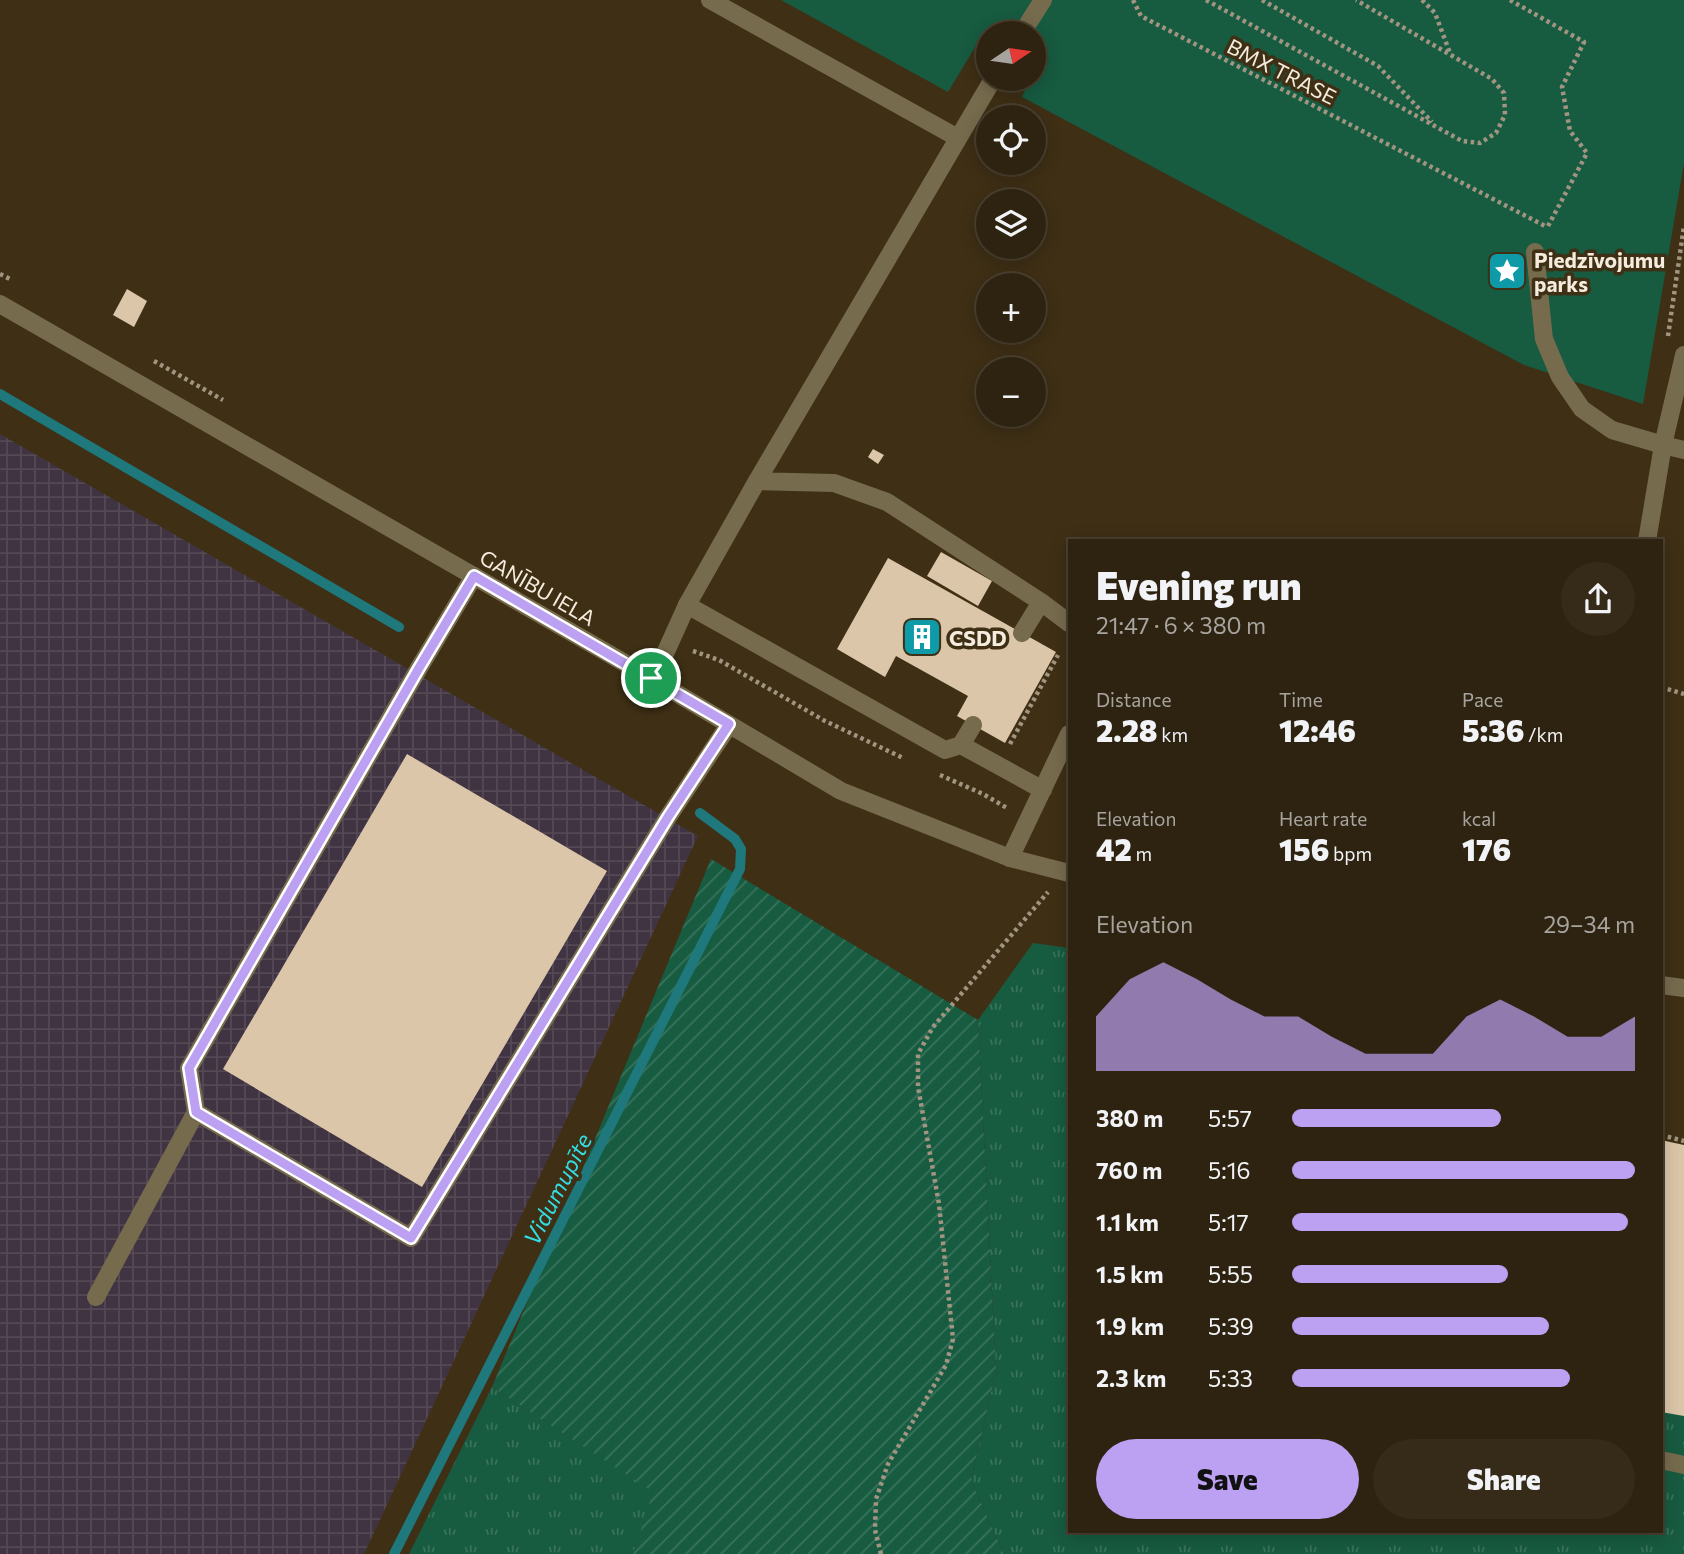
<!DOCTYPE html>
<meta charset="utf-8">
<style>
:root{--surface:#2e2310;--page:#362b19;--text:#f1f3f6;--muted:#a7a49f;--line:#494030;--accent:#bca0f2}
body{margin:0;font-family:Commissioner,sans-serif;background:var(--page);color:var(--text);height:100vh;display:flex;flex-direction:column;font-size:26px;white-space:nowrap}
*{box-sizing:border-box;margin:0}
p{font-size:23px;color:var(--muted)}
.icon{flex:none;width:38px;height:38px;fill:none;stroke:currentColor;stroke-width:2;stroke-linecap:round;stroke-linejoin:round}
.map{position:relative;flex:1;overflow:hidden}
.drawer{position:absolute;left:1068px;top:539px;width:595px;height:994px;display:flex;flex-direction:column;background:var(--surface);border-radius:0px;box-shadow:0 4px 18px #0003,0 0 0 2px var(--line)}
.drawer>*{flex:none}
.needle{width:46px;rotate:77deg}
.controls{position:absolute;left:976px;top:21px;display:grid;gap:14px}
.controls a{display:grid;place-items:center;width:70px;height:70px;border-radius:50%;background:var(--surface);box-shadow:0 4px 18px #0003,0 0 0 2px var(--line);font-size:35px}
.pin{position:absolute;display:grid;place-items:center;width:60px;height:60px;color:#fff;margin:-30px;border:4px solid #fff;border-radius:50%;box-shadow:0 2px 7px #0007}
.round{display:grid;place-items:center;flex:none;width:74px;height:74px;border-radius:37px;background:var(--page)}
.summary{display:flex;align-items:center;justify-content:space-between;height:119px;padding:0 28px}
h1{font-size:38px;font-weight:800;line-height:52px}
.stats{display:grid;grid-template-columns:repeat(3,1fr);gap:10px;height:119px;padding:7px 28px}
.stats div{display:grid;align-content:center}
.stats b{font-size:30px;font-weight:800}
.stats small{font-size:19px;font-weight:400}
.stats p{font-size:19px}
.chart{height:196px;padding:14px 28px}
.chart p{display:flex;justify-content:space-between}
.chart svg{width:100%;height:126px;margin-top:7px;fill:var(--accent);opacity:.7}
.button{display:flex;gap:14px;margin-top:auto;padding:14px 28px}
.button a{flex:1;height:80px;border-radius:42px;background:var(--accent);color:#111;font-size:28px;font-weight:800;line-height:80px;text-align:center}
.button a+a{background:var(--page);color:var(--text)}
ul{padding:0 28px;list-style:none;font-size:23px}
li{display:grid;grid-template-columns:112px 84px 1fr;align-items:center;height:52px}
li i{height:18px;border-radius:9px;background:var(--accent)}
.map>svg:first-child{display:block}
.industrial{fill:url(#industrial-grid)}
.grass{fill:url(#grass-tufts)}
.park{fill:#175b41}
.garden{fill:url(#garden-furrows)}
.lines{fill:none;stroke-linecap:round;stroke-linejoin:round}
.stream{stroke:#1e787c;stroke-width:10}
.building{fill:#dcc6a9}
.path{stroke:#a19581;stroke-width:4.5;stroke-dasharray:3.5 3.5;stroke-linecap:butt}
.service{stroke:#776b4e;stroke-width:18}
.minor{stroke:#776b4e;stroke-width:18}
.tertiary{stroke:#776b4e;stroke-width:18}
.route-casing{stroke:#fff;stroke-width:14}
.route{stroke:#bca0f2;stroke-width:9}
.labels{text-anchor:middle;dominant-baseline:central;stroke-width:7;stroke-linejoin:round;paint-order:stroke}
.street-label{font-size:21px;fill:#f5ecdd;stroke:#3e2f15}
.poi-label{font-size:21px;font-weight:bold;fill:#f5ecdd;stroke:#3e2f15;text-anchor:start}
.water-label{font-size:23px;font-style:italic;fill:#32dee4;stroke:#3e2f15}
</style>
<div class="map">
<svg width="1684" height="1554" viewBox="0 0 1684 1554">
<defs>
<pattern id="industrial-grid" width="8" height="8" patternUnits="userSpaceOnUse" patternTransform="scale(1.75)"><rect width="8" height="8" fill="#413442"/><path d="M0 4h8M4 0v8" fill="none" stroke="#544854"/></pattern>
<pattern id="grass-tufts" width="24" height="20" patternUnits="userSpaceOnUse" patternTransform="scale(1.75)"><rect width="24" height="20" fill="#175b41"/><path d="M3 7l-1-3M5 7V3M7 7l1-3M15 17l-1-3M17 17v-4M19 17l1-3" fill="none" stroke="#39735c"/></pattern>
<pattern id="garden-furrows" width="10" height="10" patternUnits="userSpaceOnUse" patternTransform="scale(1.75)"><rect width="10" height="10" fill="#175b41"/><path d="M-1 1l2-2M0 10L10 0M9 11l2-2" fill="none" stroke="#39735c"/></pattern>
</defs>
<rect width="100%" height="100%" fill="#3e2f15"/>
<path class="industrial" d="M0,434l698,402 -334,718h-364z"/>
<path class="grass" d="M1033,943l36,5v583h592v-263l23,18v268h-680l-33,-74 25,-109 -18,-351z
M492,1387l162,105 -21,62h-224z"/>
<path class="park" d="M781,0h903v163l-41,241 -119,-39 -502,-268 8,-18h4v-46h-45v17l-12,-6 -29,48z"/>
<path class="garden" d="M711,859l267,161 18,351 -25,109 33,74h-371l20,-62 -161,-105z"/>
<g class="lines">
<path class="stream" d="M0,394l399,233
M394,1554l346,-685 1,-20 -6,-10 -35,-26"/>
</g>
<path class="building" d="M127,289l20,12 -13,26 -21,-12z
M873,449l11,6 -6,9 -10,-7z
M941,552l51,29 -14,25 -51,-30z
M888,558l168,94 -51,91 -48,-27 11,-20 -72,-40 -11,21 -48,-28z
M407,754l200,117 -185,316 -199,-118z
M1661,1140l23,5v271l-23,-4z"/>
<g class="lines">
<path class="path" d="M1133,0l8,16 406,211
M1206,0l256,141 18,2 16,-10 9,-18 -1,-22 -12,-14 -136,-79
M1262,0l116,66 54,56
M1422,0l13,13 15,40
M1510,0l74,42 -22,45 8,44 17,22 -40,75
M0,274l10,5
M1668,336l16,-110
M154,361l69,39
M693,651l26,9 106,61 78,37
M1661,687l23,7
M1010,744l48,-89
M940,775l43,19 24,14
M1661,1135l23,6
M881,1554l-6,-24 1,-31 12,-35 58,-99 7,-26 -14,-135 -21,-117v-33l15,-27 115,-135"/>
<path class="service" d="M710,0l248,138
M1022,33l21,-33
M993,79l-236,402 77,2 53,19 154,100 28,21
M1535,252l9,87 16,38 22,32 30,21 51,15
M687,605l258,145 16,-5 12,-20
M1022,633l19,-31
M961,745l82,45
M1010,858l59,-124
M196,1112l-7,-44 230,-400 55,-92
M96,1297l100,-185 215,126 257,-421 61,-92
M1661,1460l23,5"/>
<path class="minor" d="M1663,445l21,5
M1647,541l16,-96 21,-90
M651,678l12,-20 24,-53 70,-124"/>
<path class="tertiary" d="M0,304l651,374 190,113 169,67 59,15
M1661,985l23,3"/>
</g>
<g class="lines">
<g class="route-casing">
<path id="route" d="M474,576l255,148 -61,93 -257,421 -215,-126 -7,-44 230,-400z"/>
</g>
<use href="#route" class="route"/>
</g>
<defs>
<g id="sight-square" transform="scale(2.0125)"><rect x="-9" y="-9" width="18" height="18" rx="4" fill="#0f9aa8" stroke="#3e2f15"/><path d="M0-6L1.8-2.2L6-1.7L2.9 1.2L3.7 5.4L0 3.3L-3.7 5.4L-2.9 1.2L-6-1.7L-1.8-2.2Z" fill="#fff"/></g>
<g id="building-square" transform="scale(2.0125)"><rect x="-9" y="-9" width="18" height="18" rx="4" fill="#0f9aa8" stroke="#3e2f15"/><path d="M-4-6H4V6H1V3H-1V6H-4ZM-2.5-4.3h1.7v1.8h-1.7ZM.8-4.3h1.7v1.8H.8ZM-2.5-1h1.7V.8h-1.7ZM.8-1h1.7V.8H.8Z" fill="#fff"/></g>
</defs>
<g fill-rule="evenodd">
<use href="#sight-square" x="1507" y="271"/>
<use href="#building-square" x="922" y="637"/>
</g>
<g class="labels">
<g class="street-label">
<text transform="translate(1282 71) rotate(27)">BMX TRASE</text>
<text transform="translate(538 587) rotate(30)">GANĪBU IELA</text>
</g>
<g class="poi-label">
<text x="1534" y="259">Piedzīvojumu<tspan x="1534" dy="24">parks</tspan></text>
<text x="949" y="637">CSDD</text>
</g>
<g class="water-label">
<text transform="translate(557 1189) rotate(-63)">Vidumupīte</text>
</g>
</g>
</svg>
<div class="controls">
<a><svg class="needle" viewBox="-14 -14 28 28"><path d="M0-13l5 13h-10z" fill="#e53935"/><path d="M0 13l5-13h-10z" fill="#a7a49f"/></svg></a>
<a><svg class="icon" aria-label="locate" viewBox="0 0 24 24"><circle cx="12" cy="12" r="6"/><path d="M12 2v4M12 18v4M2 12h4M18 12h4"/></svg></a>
<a><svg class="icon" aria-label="layers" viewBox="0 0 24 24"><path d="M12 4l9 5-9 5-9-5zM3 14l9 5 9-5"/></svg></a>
<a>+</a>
<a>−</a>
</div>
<div class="pin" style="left:651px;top:678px;background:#1e9e55"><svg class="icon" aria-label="arrive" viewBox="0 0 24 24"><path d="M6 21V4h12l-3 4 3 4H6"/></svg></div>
<section class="drawer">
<div class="summary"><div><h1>Evening run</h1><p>21:47 · 6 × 380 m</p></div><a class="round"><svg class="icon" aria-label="share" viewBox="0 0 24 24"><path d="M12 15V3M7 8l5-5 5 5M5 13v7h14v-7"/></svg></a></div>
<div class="stats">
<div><p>Distance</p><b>2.28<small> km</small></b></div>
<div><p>Time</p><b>12:46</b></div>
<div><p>Pace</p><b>5:36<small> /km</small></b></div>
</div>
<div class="stats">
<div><p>Elevation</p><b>42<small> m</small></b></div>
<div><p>Heart rate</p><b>156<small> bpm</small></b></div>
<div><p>kcal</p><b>176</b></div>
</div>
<div class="chart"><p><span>Elevation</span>29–34 m</p>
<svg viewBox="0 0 160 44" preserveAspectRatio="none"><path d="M0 44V25L10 12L20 6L30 12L40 19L50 25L60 25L70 32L80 38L90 38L100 38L110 25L120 19L130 25L140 32L150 32L160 25V44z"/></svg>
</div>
<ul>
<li><b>380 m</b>5:57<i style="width:61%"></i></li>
<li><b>760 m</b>5:16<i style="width:100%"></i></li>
<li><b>1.1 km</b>5:17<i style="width:98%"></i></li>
<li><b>1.5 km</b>5:55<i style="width:63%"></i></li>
<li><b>1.9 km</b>5:39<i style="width:75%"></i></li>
<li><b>2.3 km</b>5:33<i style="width:81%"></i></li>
</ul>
<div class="button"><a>Save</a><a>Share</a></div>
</section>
</div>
